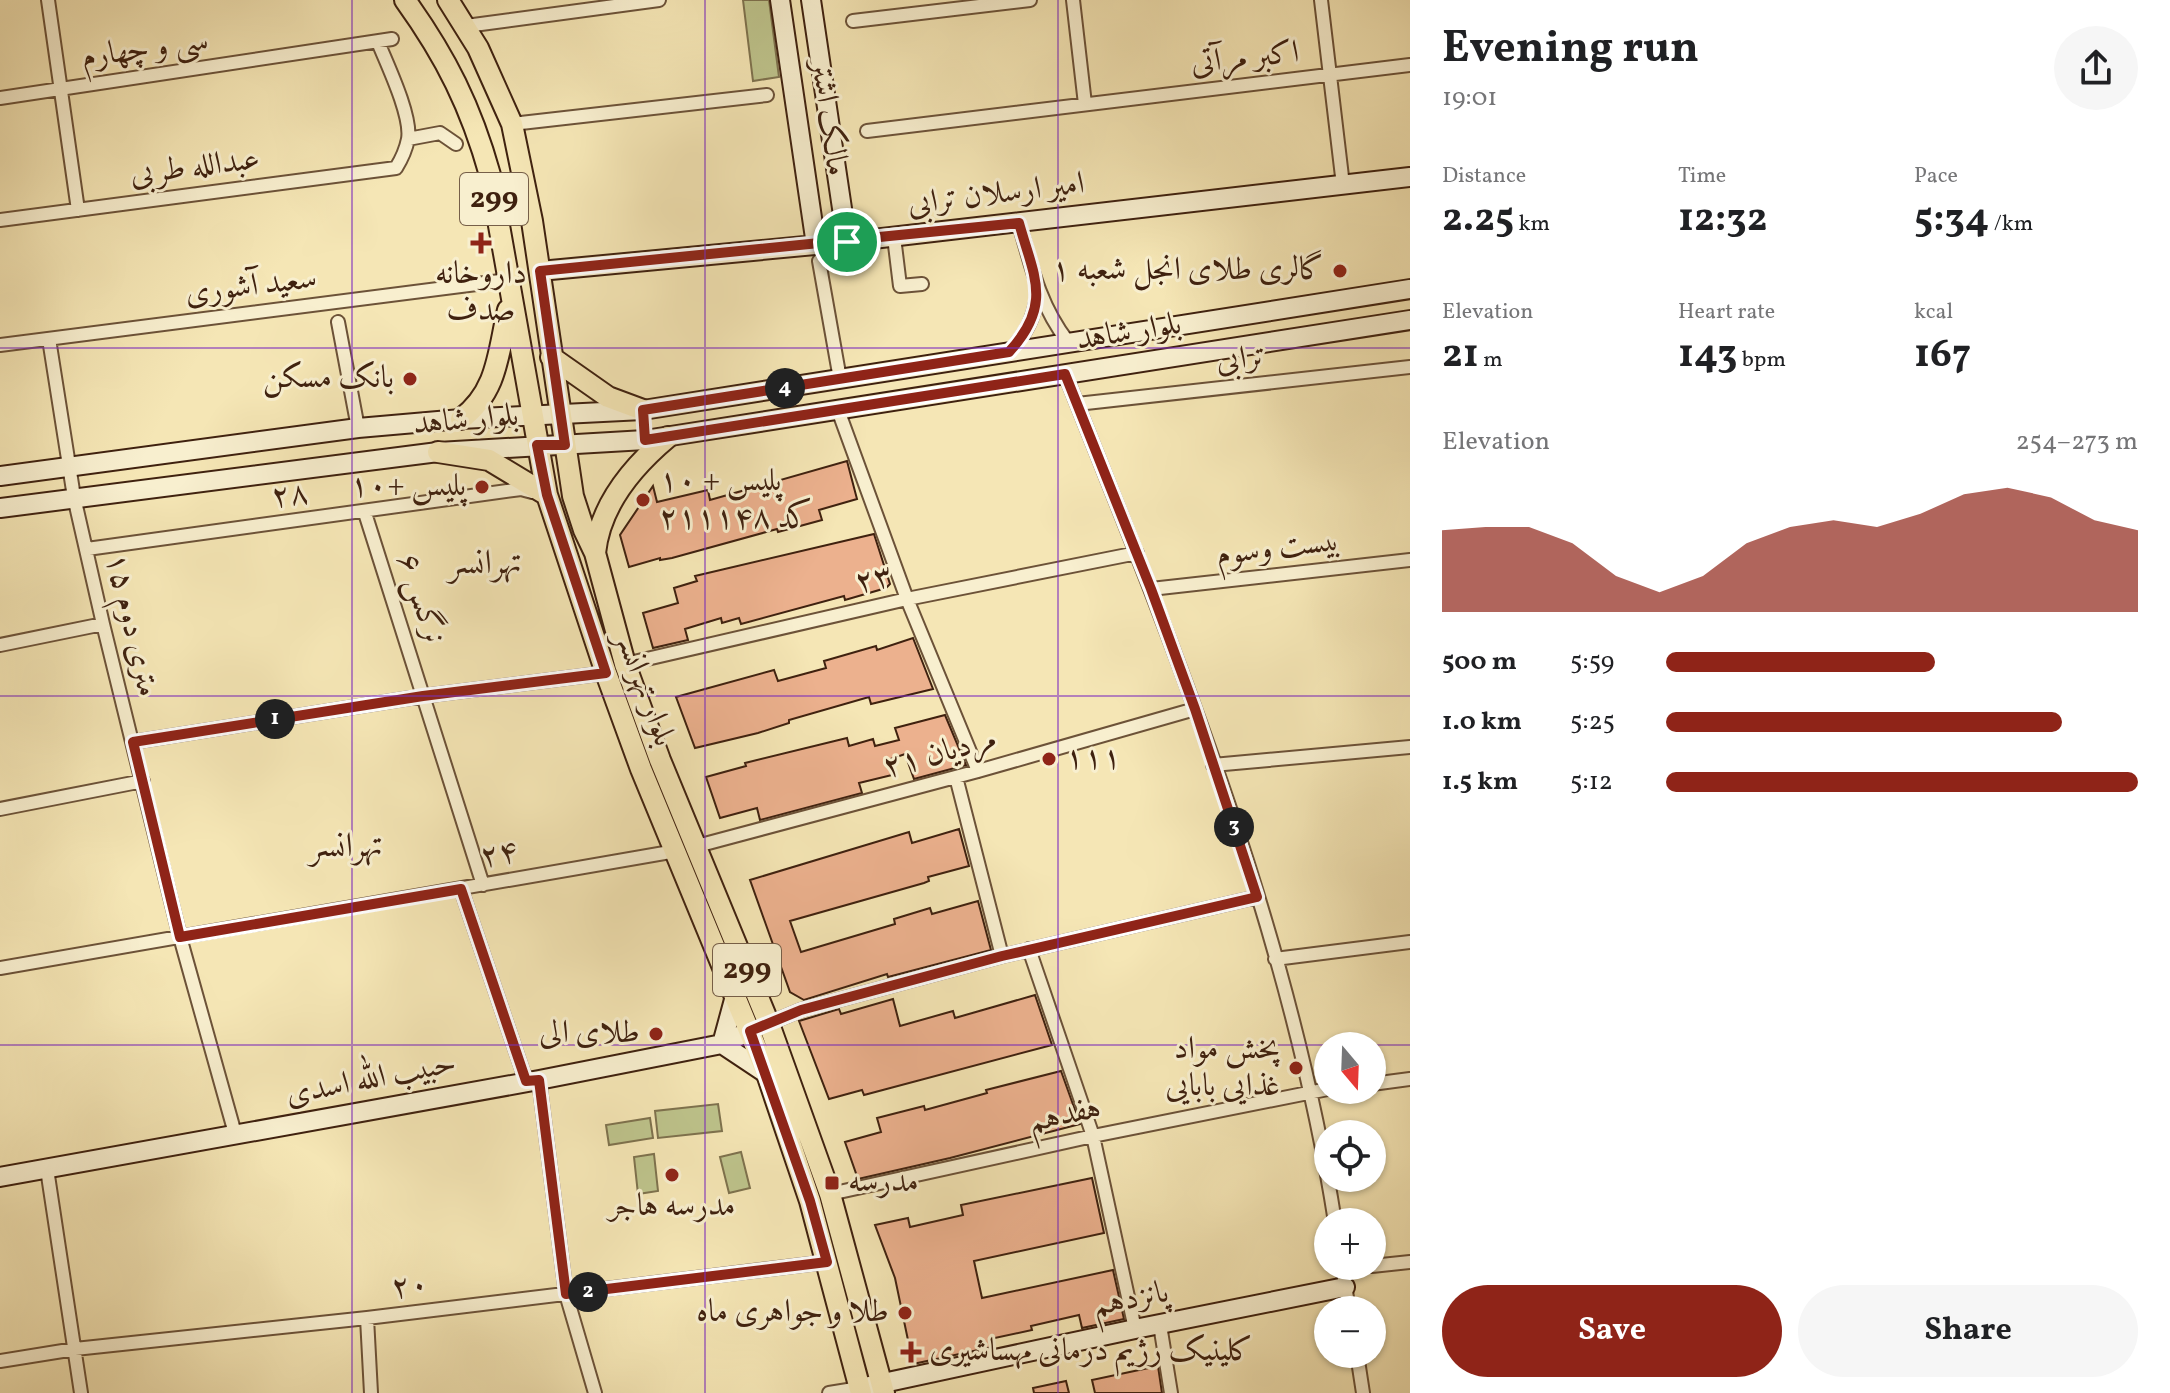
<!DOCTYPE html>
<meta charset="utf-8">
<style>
:root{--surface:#fff;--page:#f6f6f6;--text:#202124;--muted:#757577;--accent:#8f2418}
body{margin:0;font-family:Vollkorn,Amiri,serif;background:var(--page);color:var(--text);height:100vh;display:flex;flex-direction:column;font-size:30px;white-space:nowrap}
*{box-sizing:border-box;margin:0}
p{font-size:26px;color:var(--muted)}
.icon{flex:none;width:44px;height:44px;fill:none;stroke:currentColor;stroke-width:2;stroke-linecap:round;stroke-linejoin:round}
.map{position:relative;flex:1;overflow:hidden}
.details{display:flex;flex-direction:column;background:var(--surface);width:760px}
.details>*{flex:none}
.needle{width:52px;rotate:161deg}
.buttons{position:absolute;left:1314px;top:1032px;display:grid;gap:16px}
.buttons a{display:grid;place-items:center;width:72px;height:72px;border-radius:50%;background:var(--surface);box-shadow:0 2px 6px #0004;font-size:40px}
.pin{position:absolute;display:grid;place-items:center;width:68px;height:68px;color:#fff;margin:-34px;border:4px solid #fff;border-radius:50%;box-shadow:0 2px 8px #0007}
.km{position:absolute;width:40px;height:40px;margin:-20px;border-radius:50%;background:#222;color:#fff;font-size:22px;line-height:40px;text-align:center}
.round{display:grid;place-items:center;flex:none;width:84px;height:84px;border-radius:42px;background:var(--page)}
.head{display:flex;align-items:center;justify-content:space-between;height:136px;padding:0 32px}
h1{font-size:44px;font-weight:700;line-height:60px}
.figures{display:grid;grid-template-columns:repeat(3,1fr);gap:12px;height:136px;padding:8px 32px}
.figures div{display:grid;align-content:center}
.figures b{font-size:40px;font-weight:700}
.figures small{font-size:22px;font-weight:400}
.figures p{font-size:22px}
.chart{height:224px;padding:16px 32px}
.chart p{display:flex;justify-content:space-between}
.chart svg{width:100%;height:144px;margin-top:8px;fill:var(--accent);opacity:.7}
.button{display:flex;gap:16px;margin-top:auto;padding:16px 32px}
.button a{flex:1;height:92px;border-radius:48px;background:var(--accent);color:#fff;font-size:32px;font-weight:700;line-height:92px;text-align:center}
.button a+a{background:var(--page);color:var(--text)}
ul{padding:0 32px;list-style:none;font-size:26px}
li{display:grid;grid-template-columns:128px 96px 1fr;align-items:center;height:60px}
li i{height:20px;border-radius:10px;background:var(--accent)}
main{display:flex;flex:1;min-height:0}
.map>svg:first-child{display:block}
.green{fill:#bec48c;stroke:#7e724e;stroke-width:2}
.building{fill:#ecb18e;stroke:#3f210f;stroke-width:2}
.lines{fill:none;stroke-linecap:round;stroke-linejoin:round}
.street-casing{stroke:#6c5238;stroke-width:16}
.secondary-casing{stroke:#3f210f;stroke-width:22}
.primary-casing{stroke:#3f210f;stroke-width:24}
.street{stroke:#f8efcf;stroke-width:12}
.secondary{stroke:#f8efcf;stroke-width:18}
.primary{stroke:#f5e6b5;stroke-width:20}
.route-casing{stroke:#fff;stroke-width:16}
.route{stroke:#8f2418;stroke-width:10}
.grid{fill:none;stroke:#7b2cbf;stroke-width:2;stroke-opacity:0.55}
.poi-dot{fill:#8f2418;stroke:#f8efcf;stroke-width:3}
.labels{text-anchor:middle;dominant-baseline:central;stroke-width:6;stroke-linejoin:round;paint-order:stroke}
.shield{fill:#f8efcf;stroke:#765f49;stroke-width:2}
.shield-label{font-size:30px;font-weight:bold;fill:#3f210f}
.street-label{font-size:32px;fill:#3f210f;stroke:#f8efcf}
.poi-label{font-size:32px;fill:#3f210f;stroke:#f8efcf;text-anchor:end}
.neighbourhood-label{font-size:34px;fill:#3f210f;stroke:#f8efcf}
</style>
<main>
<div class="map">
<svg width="1410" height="1393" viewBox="0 0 1410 1393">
<rect width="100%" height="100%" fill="#f5e6b5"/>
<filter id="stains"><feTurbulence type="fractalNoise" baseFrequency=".0025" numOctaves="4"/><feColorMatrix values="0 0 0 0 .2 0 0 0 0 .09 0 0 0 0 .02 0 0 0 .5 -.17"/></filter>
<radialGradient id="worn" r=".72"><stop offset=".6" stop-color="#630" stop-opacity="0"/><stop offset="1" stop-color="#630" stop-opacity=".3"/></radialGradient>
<path class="green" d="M743,0h26l10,77 -26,4z
M718,1104l4,27 -64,7 -3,-27z
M650,1118l3,20 -44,7 -3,-20z
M741,1152l9,36 -21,5 -9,-36z
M654,1154l4,37 -20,3 -4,-37z"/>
<path class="building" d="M847,461l10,38 -38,11 3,10 -44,12 -1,-3 -105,29 -12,2v-2l-31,9 -9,-32 33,-49 4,16 51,-12 2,10z
M874,534l16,50 -4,4 -41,12 -1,-4 -103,28 -2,-6 -17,5 -1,-5 -36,11 3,11 -35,8 -10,-35 35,-10 -4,-15 23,-7 -2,-5z
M913,638l20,51 -62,15 -2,-7 -80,23v3l-31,10 -63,15 -19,-51 98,-27 4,11 48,-13 -2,-7 52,-15 1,4z
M945,715l21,50 -52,14 -9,-25 -17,6 4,15 -33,8 3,10 -102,27 -3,-12 -37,10 -14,-41 40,-11 -1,-3 102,-25 2,8 24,-7 2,7 24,-6 -4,-12z
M959,829l10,37 -41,11 1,4 -5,2 -134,38 11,31 94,-28 -1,-5 36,-11 2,6 46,-13 13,49 -103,27 -1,-3 -83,26 -14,-8 -40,-112 159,-48 3,11z
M1035,995l17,50 -188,50 -2,-5 -33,9 -30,-78 40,-12 2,5 52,-15 7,27 53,-15 2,7z
M1061,1071l19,53 -130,34 -92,21 -13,-37 36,-10 -4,-14 47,-12 1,4 62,-17 -1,-3z
M1092,1178l12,55 -130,28 8,37 131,-28 11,49 -42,9 -3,-13 -48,11 1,4 -42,9 2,8 -79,17 -18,-86 -20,-53 33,-7 2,9 53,-12 -2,-10z
M1158,1366l4,27h-67l-3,-13z
M1066,1381l3,12h-35l-1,-5z"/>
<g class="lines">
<g class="street-casing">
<path id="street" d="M48,0l30,210
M1073,0l12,104
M1321,0l22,185
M853,21l177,-21
M466,26l193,-26
M0,98l392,-59
M512,124l255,-29
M867,131l543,-66
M408,139l32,-6 16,11
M0,220l396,-52c5,-8 10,-19 12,-29 4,-23 -21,-75 -30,-97
M1019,223c12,43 21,83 49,119
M894,237l6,49 22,-2
M819,261l21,118
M338,322l20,106
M49,339l25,158 29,127 77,313 56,200
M0,345l508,-65
M1009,352c18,-19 25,-34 29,-60
M1065,374c110,275 224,554 270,848
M1077,404l333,-37
M838,410l69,189 71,172
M365,513l118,372
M87,549l434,-60 11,3
M1151,589l259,-29
M0,645l103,-21
M625,664l282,-65 230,-46
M133,742l290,-46 183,-23
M1213,765l197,-18
M956,777l46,179
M0,809l143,-28
M697,846l281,-75 217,-62
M461,889l65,192
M1029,949l64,187 42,193
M1275,959l135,-17
M0,968l676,-117
M750,1031l51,-21 201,-54 255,-59
M539,1080l27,214 29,99
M1372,1084l38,-5
M47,1169l34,224
M830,1194l263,-58 235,-47
M1342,1266l7,44
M1372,1266l38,-4
M1342,1269l26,-3
M367,1318l4,75
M1160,1325l11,68
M1357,1354l6,39
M0,1361l75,-12 292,-31 460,-56
M829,1393l31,-5"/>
</g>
<g class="secondary-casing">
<path id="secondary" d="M780,0l36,245
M811,0l36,242
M540,271l307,-29 563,-65
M0,476l358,-48 103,-9 182,-9 767,-121
M0,508l438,-56 207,-12 765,-120
M735,996l-13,48 45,30
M0,1177l539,-97 183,-36 28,-13
M860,1388l275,-59 210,-42"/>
</g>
<g class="primary-casing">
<path id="primary" d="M405,0c41,57 66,107 85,175l57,320 59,178 35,96 126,305 43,127 51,192
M448,0l30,48 34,76 20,97 41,275 11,34 11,23 30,111 35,96 109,264 61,170 54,199
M551,357l57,40 35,13
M461,419c37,-28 37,-66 47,-109
M438,452l51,8 58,35
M595,553c5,-48 37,-86 73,-116"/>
</g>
<use href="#street" class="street"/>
<use href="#secondary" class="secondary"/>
<use href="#primary" class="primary"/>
</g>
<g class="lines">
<g class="route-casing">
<path id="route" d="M1019,223c15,54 34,81 -10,129l-366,58 2,30 420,-66 86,215 44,120 62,188 -255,59 -201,54 -51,21 60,170 17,61 -261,32 -27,-214 -13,1 -65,-192 -281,48 -47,-195 290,-46 183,-23 -59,-178 -10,-50h28l-25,-174z"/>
</g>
<use href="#route" class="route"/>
</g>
<path class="grid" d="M352,0v1393M705,0v1393M1058,0v1393M0,348h1410M0,696h1410M0,1045h1410"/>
<g class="poi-dot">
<path d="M477 231h8v8h8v8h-8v8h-8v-8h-8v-8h8z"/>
<circle cx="1340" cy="271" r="8"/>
<circle cx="410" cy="379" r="8"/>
<circle cx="482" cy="487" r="8"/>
<circle cx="643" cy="500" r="8"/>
<circle cx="1049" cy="759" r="8"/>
<circle cx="656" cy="1034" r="8"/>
<circle cx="1296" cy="1068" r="8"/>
<circle cx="672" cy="1175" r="8"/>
<rect x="824" y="1175" width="16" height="16" rx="4"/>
<circle cx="905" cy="1313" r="8"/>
<path d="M907 1340h8v8h8v8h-8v8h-8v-8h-8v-8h8z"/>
</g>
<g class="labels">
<g class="shield">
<rect x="460" y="173" width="68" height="52" rx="6"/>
<rect x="713" y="944" width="68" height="52" rx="6"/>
</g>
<g class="shield-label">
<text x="494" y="199">299</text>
<text x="747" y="970">299</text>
</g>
<g class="street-label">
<text transform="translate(145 50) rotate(-8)">سی و چهارم</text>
<text transform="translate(1245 59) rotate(-6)">اکبر مرآتی</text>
<text transform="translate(828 118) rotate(82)">مالک اشتر</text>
<text transform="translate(195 168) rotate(-7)">عبدالله طربی</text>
<text transform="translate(996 195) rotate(-7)">امیر ارسلان ترابی</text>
<text transform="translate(251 287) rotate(-7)">سعید آشوری</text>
<text transform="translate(1129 333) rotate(-9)">بلوار شاهد</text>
<text transform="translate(1241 360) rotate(-6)">ترابی</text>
<text transform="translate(466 421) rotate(-5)">بلوار شاهد</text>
<text transform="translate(290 496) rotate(-7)">۲۸</text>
<text transform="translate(1278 549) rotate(-7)">بیست وسوم</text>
<text transform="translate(874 580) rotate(-13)">۲۳</text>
<text transform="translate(420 599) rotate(72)">نرگس ۶</text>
<text transform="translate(131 625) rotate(77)">۱۵ متری دوم</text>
<text transform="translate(644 689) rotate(70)">بلوار تهرانسر</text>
<text transform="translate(940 754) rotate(-15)">۲۱ مردیان</text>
<text transform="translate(499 855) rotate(-10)">۲۴</text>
<text transform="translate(371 1080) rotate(-11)">حبیب الله اسدی</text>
<text transform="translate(1065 1116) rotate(-12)">هفدهم</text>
<text transform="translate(410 1287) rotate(-7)">۲۰</text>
<text transform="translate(1131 1300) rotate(-11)">پانزدهم</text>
</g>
<g class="poi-label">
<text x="1324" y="271">گالری طلای انجل شعبه ۱</text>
<text x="481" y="275" text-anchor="middle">داروخانه<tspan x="481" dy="37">صدف</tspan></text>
<text x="394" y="379">بانک مسکن</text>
<text x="659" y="482" text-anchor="start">پلیس + ۱۰<tspan x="659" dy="37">کد ۲۱۱۱۴۸</tspan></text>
<text x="466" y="487">پلیس +۱۰</text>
<text x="1065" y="759" text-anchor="start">۱۱۱</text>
<text x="640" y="1034">طلای الی</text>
<text x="1280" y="1050">پخش مواد<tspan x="1280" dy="37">غذایی بابایی</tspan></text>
<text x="848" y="1183" text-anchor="start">مدرسه</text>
<text x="672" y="1207" text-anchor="middle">مدرسه هاجر</text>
<text x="889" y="1313">طلا و جواهری ماه</text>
<text x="929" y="1352" text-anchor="start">کلینیک رژیم درمانی مهساشیری</text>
</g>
<g class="neighbourhood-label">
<text x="485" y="564">تهرانسر</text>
<text x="346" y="847">تهرانسر</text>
</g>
</g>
<rect width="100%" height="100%" filter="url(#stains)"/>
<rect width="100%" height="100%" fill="url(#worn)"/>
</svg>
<div class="buttons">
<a><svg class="needle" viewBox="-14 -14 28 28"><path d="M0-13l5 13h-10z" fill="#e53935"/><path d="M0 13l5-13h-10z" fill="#757577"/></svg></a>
<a><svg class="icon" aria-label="locate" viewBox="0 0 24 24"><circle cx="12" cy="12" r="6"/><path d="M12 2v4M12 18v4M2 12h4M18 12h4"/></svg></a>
<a>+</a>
<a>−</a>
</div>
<div class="pin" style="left:847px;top:242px;background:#1e9e55"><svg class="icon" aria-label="arrive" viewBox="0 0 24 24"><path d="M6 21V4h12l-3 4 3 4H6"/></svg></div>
<b class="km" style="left:275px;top:719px">1</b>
<b class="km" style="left:588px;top:1292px">2</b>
<b class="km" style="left:1234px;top:827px">3</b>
<b class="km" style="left:785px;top:388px">4</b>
</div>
<section class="details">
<div class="head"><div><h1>Evening run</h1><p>19:01</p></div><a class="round"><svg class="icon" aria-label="share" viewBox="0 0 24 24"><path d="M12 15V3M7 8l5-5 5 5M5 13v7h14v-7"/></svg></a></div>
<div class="figures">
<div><p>Distance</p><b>2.25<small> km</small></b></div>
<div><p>Time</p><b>12:32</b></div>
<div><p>Pace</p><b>5:34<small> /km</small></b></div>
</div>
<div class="figures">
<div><p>Elevation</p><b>21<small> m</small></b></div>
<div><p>Heart rate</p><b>143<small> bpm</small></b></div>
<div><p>kcal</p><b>167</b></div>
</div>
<div class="chart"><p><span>Elevation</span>254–273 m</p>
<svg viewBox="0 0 160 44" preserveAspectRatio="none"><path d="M0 44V19L10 18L20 18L30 23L40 33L50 38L60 33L70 23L80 18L90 16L100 18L110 14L120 8L130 6L140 9L150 16L160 19V44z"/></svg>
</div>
<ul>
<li><b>500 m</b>5:59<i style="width:57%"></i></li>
<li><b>1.0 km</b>5:25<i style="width:84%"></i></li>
<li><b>1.5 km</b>5:12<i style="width:100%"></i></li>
</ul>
<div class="button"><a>Save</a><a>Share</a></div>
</section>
</main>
